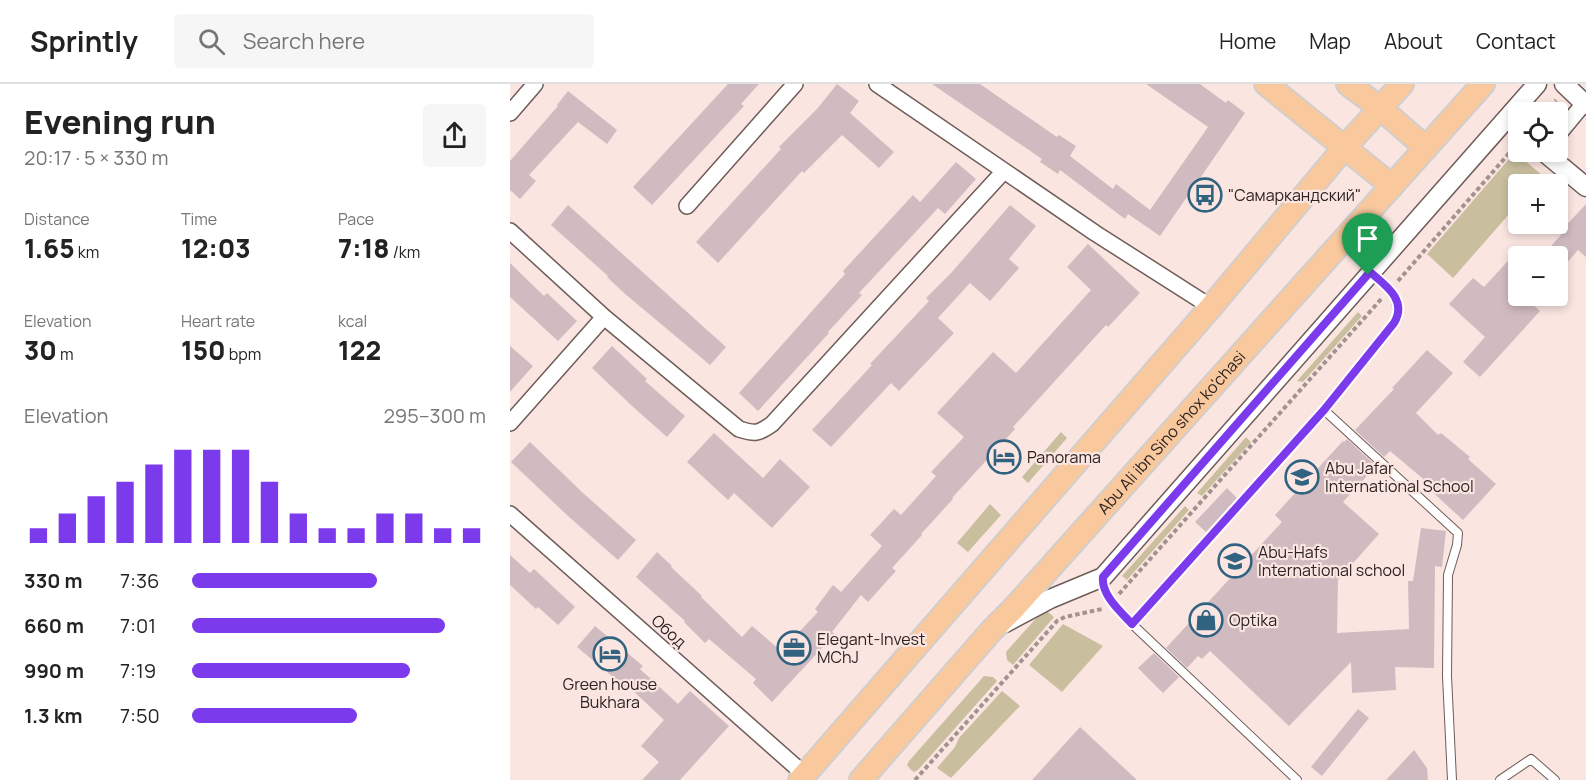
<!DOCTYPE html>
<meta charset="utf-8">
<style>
:root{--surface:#fff;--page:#f6f6f6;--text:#222;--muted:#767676;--line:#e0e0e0;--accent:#7c3aed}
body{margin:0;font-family:Manrope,sans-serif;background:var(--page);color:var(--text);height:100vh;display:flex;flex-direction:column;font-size:22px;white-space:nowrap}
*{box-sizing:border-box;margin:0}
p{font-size:20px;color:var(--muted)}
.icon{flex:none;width:33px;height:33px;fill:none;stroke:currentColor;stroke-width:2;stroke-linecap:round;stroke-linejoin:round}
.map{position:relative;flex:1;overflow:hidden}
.panel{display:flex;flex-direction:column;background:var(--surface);width:510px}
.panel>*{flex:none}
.controls{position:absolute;left:998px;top:18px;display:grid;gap:12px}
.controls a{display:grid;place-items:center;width:60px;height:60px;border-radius:6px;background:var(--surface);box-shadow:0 3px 9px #0003;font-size:30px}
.pin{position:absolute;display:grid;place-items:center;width:51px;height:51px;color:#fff;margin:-62px -26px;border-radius:50% 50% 50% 0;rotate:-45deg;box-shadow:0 0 6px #0007}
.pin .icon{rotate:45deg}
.round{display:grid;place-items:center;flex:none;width:63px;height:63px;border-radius:6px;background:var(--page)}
.head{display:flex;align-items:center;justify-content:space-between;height:102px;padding:0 24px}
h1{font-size:33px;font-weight:800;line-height:45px}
.stats{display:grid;grid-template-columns:repeat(3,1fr);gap:9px;height:102px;padding:6px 24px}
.stats div{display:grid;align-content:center}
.stats b{font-size:26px;font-weight:800}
.stats small{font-size:16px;font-weight:400}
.stats p{font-size:16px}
.chart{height:168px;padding:12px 24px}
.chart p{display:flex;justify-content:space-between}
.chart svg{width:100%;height:108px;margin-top:6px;stroke:var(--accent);stroke-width:6}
ul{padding:0 24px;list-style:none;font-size:20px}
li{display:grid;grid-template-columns:96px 72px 1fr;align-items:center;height:45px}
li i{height:15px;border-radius:8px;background:var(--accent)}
header{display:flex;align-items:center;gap:36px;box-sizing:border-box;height:84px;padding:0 30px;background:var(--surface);border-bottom:2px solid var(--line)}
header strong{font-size:28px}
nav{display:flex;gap:33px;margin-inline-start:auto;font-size:21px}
.search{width:420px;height:54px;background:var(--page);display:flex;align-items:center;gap:15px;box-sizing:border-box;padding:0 21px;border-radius:6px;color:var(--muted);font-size:22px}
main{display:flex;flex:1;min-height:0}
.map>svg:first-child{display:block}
.green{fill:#c9bf9e}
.building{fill:#d0bbc0}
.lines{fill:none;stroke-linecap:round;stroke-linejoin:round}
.service-casing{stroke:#6e5c58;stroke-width:10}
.minor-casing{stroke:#6e5c58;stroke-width:18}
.tertiary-casing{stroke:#6e5c58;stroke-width:21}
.primary-casing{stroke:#d0cfce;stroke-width:26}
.path{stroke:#a39390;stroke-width:4;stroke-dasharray:4.5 3;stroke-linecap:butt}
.service{stroke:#fff;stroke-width:8}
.minor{stroke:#fff;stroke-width:15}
.tertiary{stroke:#fff;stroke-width:18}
.primary{stroke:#f9c89d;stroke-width:22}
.route-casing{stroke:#fff;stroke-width:12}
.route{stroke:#7c3aed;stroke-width:8}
.labels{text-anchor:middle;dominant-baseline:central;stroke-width:4.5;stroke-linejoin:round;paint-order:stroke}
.poi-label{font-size:16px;fill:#2b2322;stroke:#fbe5e1;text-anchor:start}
.street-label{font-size:16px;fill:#2b2322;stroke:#fbe5e1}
</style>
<header>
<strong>Sprintly</strong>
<div class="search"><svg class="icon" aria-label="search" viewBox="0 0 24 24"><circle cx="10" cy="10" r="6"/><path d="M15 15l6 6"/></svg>Search here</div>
<nav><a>Home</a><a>Map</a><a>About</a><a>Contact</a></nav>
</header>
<main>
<section class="panel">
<div class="head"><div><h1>Evening run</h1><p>20:17 · 5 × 330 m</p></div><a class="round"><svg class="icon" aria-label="share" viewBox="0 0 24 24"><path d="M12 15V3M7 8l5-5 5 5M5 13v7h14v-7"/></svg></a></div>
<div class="stats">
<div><p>Distance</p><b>1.65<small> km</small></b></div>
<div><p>Time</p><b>12:03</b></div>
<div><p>Pace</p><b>7:18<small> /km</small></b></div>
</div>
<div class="stats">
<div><p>Elevation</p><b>30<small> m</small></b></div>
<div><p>Heart rate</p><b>150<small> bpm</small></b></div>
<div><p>kcal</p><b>122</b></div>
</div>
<div class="chart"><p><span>Elevation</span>295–300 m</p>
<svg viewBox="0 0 160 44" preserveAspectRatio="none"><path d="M5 44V38M15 44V32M25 44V25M35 44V19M45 44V12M55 44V6M65 44V6M75 44V6M85 44V19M95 44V32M105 44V38M115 44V38M125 44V32M135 44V32M145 44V38M155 44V38"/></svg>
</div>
<ul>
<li><b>330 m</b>7:36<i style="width:63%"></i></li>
<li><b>660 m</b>7:01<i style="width:86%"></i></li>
<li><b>990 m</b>7:19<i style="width:74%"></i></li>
<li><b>1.3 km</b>7:50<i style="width:56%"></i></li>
</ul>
</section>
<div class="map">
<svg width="1076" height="696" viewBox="0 0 1076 696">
<rect width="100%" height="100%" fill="#fbe5e1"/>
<path class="green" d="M1005,68l28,24 -7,8h-18v20l-65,74 -26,-24z
M848,228l4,4 -59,66 -6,-1z
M551,348l6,6 -39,45 -6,-6z
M736,353l5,5 -49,54 -5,-3z
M480,420l11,11 -33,37 -11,-9z
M675,422l4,4 -62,70 -5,-4z
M538,528l6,5 -41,48 -6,-5 -1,-8 33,-37z
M553,540l40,22 -41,46 -33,-27z
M474,592l9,1 4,4 -79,89 -4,2 -4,-3 -3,-4 2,-4z
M492,607l18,15 -69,72 -14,-10 18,-21 4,-9z"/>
<path class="building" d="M218,0h31l-18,20 3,2 -92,99 -19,-18z
M327,0l22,17 -9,12 44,39 -15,16 -37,-33 -38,38 -2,-2 -84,92 -22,-21 85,-93 -2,-2 38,-38z
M422,0h48l77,53 2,-2 17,11 -6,10 43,33 3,-5 34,26 58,-83 -62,-43h54l26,19 2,-3 17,13 -85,123 -32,-22 -3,5 -65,-49 -2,4 -18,-12 2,-3z
M58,7l49,39 -10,14 -29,-22 -49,53 7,6 -16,18 -10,-9v-29l48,-55 -1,-1z
M446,78l20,17 -31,35 -7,-6 -79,85 3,2 -34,37 1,1 -71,78 -19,-18 106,-119 -2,-3 70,-76 7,7z
M1076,120v53l-8,-7 -21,24v-18h-15l19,-21 -2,-2z
M58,121l158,142 -16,18 -86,-72 -17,-16 1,-1 -57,-51z
M500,121l26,21 -27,33 10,9 -29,33 -20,-18 -32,35 16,15 -55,58 -8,-8 -60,64 -19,-17 60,-65 -2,-1 59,-63 -3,-3 26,-26z
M578,160l52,49 -32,34 -2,-2 -93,102 2,2 -63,69 1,1 -32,35 1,1 -30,33 4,3 -28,31 -7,-7 -29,37 3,2 -63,68 -19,-19 3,-4 -47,-40 -4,4 -21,-21 1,-1 -49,-44 21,-25 15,14 -1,1 31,29 -1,1 41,40 10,-11 29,25 37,-39 -3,-3 18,-24 8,7 41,-46 -12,-11 24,-26 7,6 35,-39 -5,-4 33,-35 -27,-24 56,-61 23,21 75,-83 -24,-23z
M1008,166v46h19l-6,7 9,8 -60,66 -17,-15 22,-25 -36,-33 24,-26 11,9z
M0,179l34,33 3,-3 30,28 -19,20 -48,-44z
M0,262l23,20 -23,26z
M102,262l35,33 -2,2 40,35 -18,21 -35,-31 -40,-38z
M917,266l26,23 -37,40 22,22 3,-2 29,24 -2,2 28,25 -33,36 -35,-32v-5l-38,-32 -6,6 -29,-27 39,-41 -2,-1z
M204,349l49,45 17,-19 30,28 -38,41 -38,-35 -6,7 -41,-38z
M837,355l29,27 -33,36 36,32 -41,46 -1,53 72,-4 -1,-48h5l8,-53 25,3 -4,36 -7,-1 -1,102 -39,-1 1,23 -44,3 -1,-31 -62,64 -79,-75 -8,8 -4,-3 -11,12 -21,-20 116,-126 -7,-7 68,-74 1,1z
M20,358l53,51 53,47 -18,20 -50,-44 -57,-54z
M717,404l10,10 -31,34 -11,-10z
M0,471l20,18 4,-4 41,38 -17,18 -20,-18 -2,2 -26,-24z
M85,542l48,40 -3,3 38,35 12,-13 39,35 -49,54h-38l17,-18 -18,-16 23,-26 -37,-35 -2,2 -48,-40z
M644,569l25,24 -16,16 -25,-25z
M848,625l11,9 -47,58 -11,-9z
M570,643l57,53h-105z
M904,666l13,18 1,12h-42z"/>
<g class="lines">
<g class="service-casing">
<path id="service" d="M814,326l134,123 -1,12 -9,30 -1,101 5,104
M593,495c-1,17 18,33 29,45l165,156
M622,540l192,-214 73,-91c2,-27 -7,-29 -25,-46
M990,696l31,-21 24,21"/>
</g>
<g class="minor-casing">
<path id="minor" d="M367,0l218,149 116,74
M0,29l25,-29
M1047,52l29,-35
M177,122l108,-122
M0,147l94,86 135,112c16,5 19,5 33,-5l232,-253
M0,339l94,-106
M0,430l295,261"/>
</g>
<g class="tertiary-casing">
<path id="tertiary" d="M1054,0l22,21
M1034,68l42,35
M495,539l45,-24 53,-22 434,-493"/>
</g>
<g class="primary-casing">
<g id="primary">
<path d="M756,0l126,102"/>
<path d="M838,0l32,24 46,40"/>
<path d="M290,696l411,-473 134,-160 57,-63"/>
<path id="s1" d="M351,696l131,-150 22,-22 469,-524"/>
</g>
</g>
<path class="path" d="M1035,28l11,-12
M888,197l120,-138
M609,510l264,-297
M405,696l142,-159 8,-4 37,-8"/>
<use href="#service" class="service"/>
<use href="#minor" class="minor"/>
<use href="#tertiary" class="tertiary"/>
<use href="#primary" class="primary"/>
</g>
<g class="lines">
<g class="route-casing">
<path id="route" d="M860,188c15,13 38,28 24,51l-70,87 -192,214c-11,-12 -31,-29 -29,-47z"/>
</g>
<use href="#route" class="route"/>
</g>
<defs>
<g id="bus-ring" transform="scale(1.725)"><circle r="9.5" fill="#fbe5e1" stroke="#316381" stroke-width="1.5"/><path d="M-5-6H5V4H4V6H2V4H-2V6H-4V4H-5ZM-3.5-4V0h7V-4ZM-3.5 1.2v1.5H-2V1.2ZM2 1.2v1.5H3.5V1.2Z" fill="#316381"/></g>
<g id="hotel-ring" transform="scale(1.725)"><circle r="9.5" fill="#fbe5e1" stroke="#316381" stroke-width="1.5"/><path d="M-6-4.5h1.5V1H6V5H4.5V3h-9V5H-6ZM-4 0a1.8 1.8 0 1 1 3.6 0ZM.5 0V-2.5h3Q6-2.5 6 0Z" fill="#316381"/></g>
<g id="school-ring" transform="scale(1.725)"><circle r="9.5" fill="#fbe5e1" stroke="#316381" stroke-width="1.5"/><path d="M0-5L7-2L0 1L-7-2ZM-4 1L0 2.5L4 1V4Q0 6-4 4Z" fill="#316381"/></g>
<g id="shop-ring" transform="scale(1.725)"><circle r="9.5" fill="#fbe5e1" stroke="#316381" stroke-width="1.5"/><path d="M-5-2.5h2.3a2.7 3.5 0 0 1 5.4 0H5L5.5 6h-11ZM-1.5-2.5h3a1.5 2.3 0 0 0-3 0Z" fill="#316381"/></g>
<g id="office-ring" transform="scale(1.725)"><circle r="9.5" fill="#fbe5e1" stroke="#316381" stroke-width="1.5"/><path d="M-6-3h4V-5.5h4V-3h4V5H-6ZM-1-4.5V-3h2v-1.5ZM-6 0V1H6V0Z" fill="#316381"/></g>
</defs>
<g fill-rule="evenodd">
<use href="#bus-ring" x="695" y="111"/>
<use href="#hotel-ring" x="494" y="373"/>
<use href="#school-ring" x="792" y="393"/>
<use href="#school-ring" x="725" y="477"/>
<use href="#shop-ring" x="696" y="536"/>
<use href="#office-ring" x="284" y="564"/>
<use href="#hotel-ring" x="100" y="570"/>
</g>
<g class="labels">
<g class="poi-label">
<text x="718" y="111">"Самаркандский"</text>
<text x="517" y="373">Panorama</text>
<text x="815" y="384">Abu Jafar<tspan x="815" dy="18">International School</tspan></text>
<text x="748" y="468">Abu-Hafs<tspan x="748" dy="18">International school</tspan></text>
<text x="719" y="536">Optika</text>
<text x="307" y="555">Elegant-Invest<tspan x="307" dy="18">MChJ</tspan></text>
<text x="100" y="600" text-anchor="middle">Green house<tspan x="100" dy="18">Bukhara</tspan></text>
</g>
<g class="street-label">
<text stroke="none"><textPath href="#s1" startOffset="466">Abu Ali ibn Sino shox ko'chasi</textPath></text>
<text transform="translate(159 547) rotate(42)">Обод</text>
</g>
</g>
</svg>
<div class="controls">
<a><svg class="icon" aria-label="locate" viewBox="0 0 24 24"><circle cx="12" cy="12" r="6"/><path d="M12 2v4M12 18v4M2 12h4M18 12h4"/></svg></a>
<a>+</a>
<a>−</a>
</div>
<div class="pin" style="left:858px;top:191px;background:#1e9e55"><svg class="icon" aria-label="arrive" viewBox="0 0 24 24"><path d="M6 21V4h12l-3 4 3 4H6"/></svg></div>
</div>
</main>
